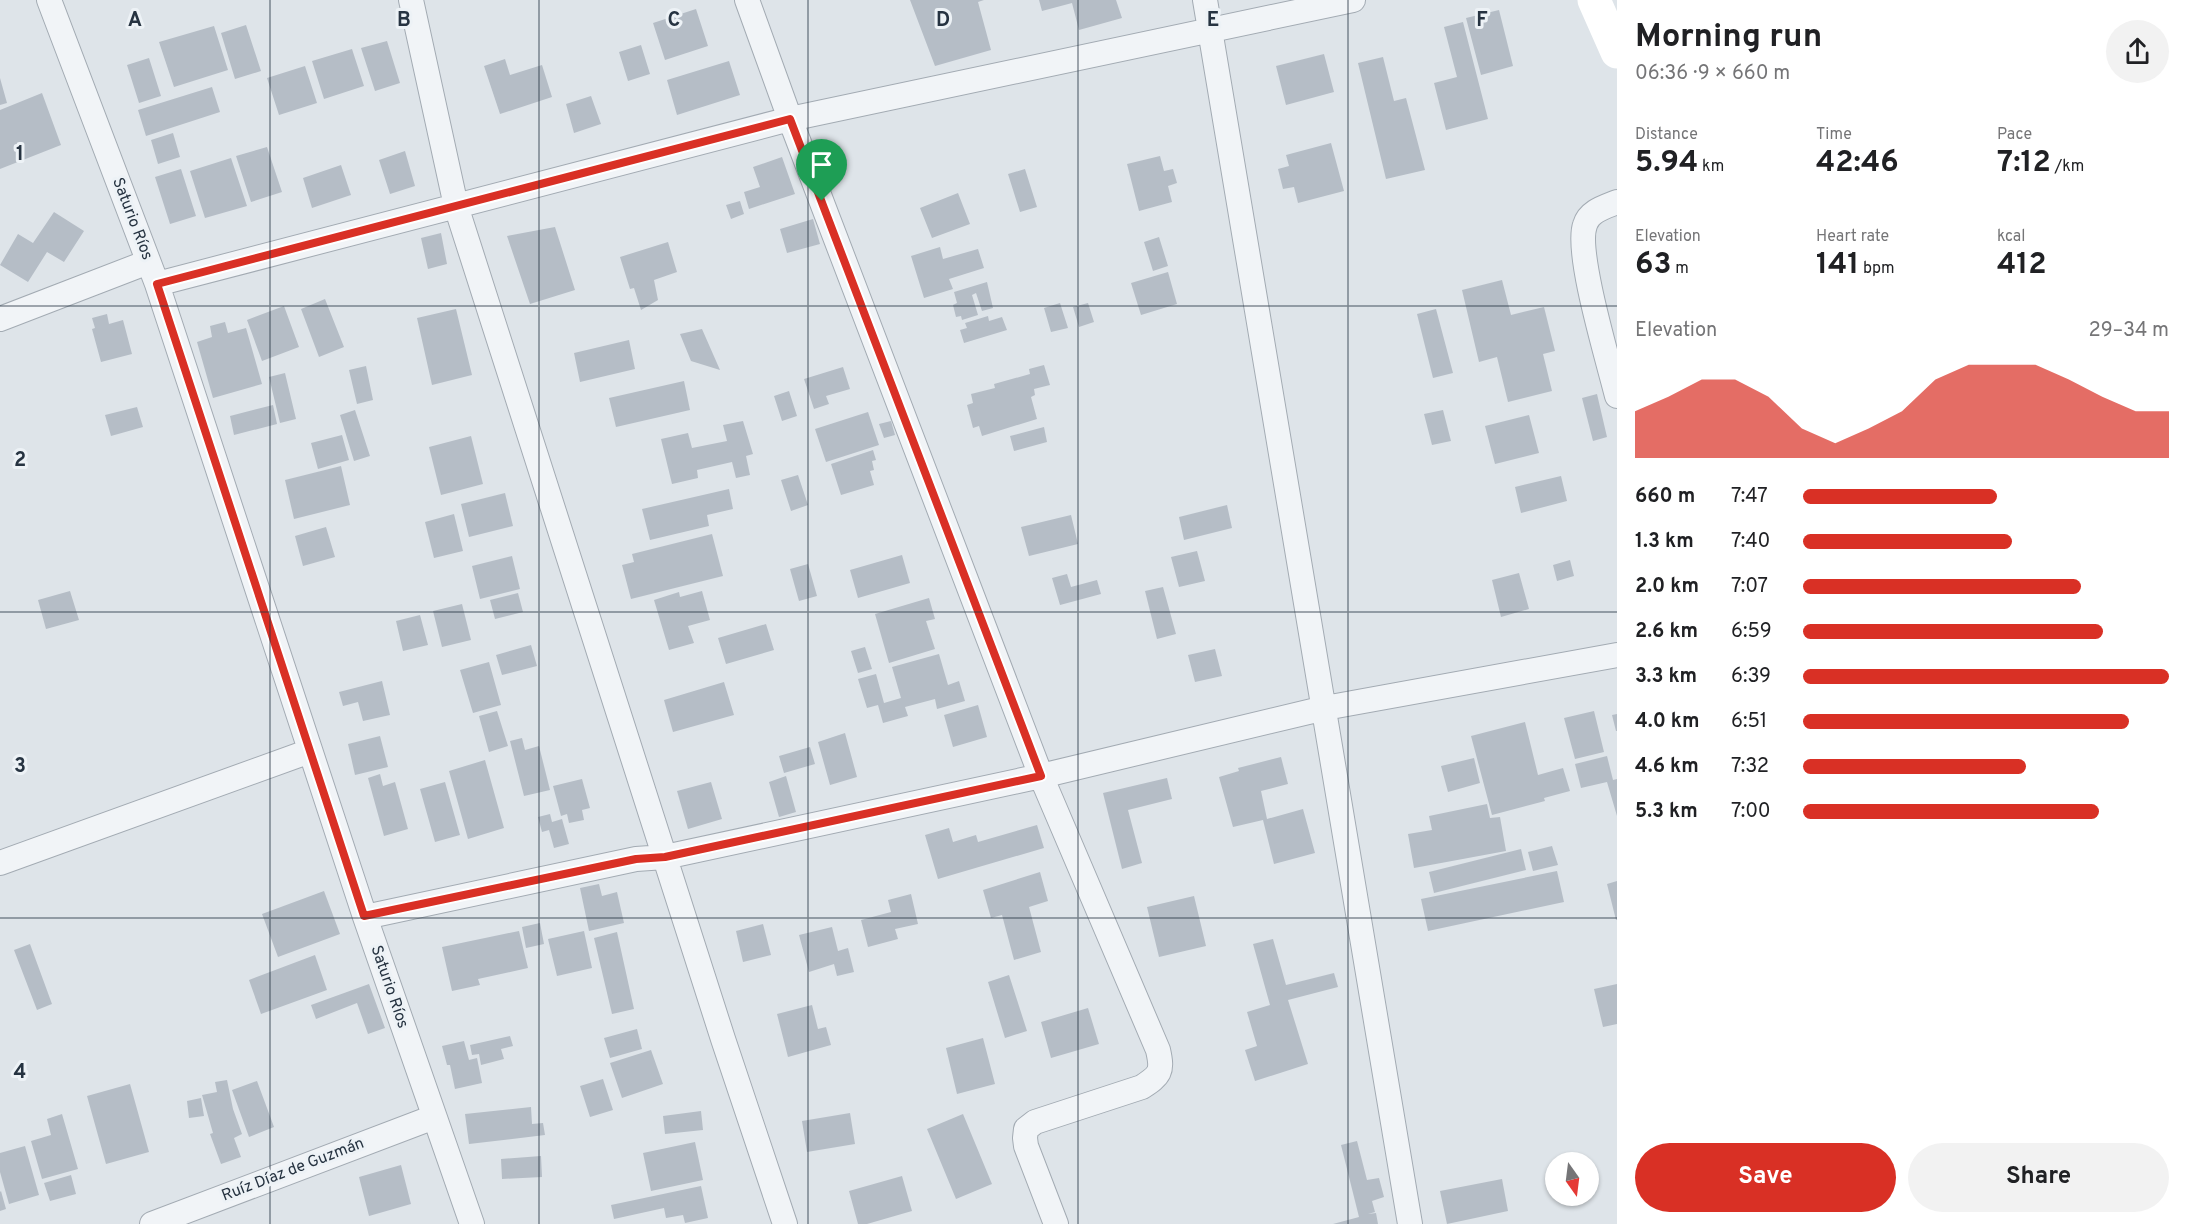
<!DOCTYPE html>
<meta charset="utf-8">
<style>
:root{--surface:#fff;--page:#f2f2f2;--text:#202124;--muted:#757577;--accent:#d93025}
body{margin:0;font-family:Overpass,sans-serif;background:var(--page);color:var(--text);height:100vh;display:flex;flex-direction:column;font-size:22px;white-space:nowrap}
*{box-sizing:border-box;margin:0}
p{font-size:20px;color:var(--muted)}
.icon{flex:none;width:33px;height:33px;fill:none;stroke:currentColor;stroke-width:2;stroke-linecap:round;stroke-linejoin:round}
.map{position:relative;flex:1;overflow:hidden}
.drawer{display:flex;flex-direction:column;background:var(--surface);width:570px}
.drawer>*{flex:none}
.needle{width:39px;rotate:166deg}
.controls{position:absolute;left:1545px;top:1152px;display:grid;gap:12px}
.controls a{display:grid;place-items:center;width:54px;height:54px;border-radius:50%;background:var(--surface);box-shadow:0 2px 4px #0004;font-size:30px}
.pin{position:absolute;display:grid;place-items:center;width:51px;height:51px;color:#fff;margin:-62px -26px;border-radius:50% 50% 50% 0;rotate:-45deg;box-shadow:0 0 6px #0007}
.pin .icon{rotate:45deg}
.round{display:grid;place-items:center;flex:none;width:63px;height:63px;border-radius:32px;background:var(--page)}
.overview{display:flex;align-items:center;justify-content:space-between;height:102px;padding:0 18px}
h1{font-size:33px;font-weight:700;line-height:45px}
.figures{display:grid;grid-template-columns:repeat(3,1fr);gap:9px;height:102px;padding:6px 18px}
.figures div{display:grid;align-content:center}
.figures b{font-size:30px;font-weight:700}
.figures small{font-size:16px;font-weight:400}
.figures p{font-size:16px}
.chart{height:168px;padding:12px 18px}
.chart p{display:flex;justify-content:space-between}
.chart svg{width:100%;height:108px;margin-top:6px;fill:var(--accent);opacity:.7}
.cta{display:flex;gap:12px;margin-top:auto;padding:12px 18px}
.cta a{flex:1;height:69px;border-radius:36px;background:var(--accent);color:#fff;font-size:24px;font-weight:700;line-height:69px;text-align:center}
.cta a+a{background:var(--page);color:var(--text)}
ul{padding:0 18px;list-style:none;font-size:20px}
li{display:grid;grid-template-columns:96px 72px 1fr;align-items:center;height:45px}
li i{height:15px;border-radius:8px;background:var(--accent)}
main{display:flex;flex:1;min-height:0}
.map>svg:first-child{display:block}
.building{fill:#b5bdc6}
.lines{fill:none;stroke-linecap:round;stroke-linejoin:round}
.street-casing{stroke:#a3abb3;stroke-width:26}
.street{stroke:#f1f4f7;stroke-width:24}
.secondary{stroke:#fff;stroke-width:33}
.route-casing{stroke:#fff;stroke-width:12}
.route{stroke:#d93025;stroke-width:8}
.grid{fill:none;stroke:#263341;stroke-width:1.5;stroke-opacity:0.55}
.labels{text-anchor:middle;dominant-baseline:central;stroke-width:6;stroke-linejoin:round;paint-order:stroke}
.street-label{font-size:16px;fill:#263341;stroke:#edf2f6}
.grid-label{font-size:20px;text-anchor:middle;font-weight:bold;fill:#263341;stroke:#edf2f6;stroke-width:6;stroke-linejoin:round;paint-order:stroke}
</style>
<main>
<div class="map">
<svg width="1617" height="1224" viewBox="0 0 1617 1224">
<rect width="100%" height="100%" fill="#dee4e9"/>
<path class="building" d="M910,0h74l-6,2 13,48 -56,16z
M1039,0h77l6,18 -43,12 -7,-27 -30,8z
M696,9l12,37 -43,14 -12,-37z
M1499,10l14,56 -32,9 -15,-57z
M1463,22l25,97 -42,11 -12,-47 23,-6 -13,-50z
M246,25l15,46 -26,8 -14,-46z
M214,26l14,44 -54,17 -15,-45z
M387,41l13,42 -25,8 -14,-43z
M641,45l9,29 -22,7 -9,-29z
M352,49l12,37 -40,13 -12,-38z
M1324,54l10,38 -48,13 -10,-39z
M1383,57l11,44 12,-3 19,72 -39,9 -28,-116z
M149,58l12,38 -22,7 -12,-38z
M505,59l5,16 32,-10 10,32 -52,17 -16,-48z
M729,61l11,34 -63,20 -10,-35z
M305,66l12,37 -38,12 -12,-37z
M0,78l7,25 -7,2z
M212,87l8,25 -74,24 -8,-26z
M42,93l19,52 -61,24v-59z
M591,96l10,28 -27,9 -8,-29z
M173,133l7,24 -22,7 -7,-24z
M1331,143l13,48 -46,12 -4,-16 -11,2 -5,-20 11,-3 -3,-11z
M267,147l15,45 -31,10 -15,-46z
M405,151l10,35 -25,8 -11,-34z
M1160,156l4,15 9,-2 4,14 -9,3 4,16 -33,9 -12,-47z
M782,157l13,37 -46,15 -5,-17 16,-5 -7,-20z
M231,158l16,48 -42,12 -15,-47z
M341,165l10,30 -39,13 -9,-30z
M181,169l15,47 -26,8 -15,-47z
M1025,169l12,38 -17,5 -12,-38z
M958,193l12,31 -38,14 -12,-30z
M740,201l4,13 -13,5 -5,-14z
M54,212l30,19 -20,31 -17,-10 -19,30 -28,-17 18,-31 15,9z
M813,219l7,25 -33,9 -7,-24z
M555,227l20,63 -45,14 -23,-68z
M441,233l6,31 -19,5 -7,-31z
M1159,237l9,29 -15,5 -9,-29z
M668,242l9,30 -23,8 4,20 -17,10 -7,-22 -4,1 -10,-32z
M940,247l3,12 35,-10 6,19 -35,11 4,10 -29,9 -13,-42z
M1168,272l9,32 -36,11 -10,-32z
M1502,280l9,35 33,-8 11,44 -12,3 9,37 -44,11 -11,-45 -18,5 -17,-72z
M987,282l6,26 -11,3 -6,-18 -4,2 6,20 -16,5 -1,-4 -5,1 -3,-12 4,-2 -3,-11z
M325,299l19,48 -25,10 -18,-48z
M1060,303l8,25 -17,4 -7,-24z
M1088,303l6,19 -15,5 -6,-20z
M284,306l15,41 -37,14 -15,-41z
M456,309l16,66 -40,10 -15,-67z
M1436,309l17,64 -20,5 -16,-64z
M107,314l2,10 14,-4 9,34 -31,8 -9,-33 3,-1 -3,-10z
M988,316l1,5 13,-4 5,13 -43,13 -4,-13 7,-2 -2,-5z
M225,322l3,11 18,-5 16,56 -49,14 -16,-56 15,-5 -2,-11z
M702,329l18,41 -29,-9 -11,-27z
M629,340l6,29 -55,13 -6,-29z
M1044,365l6,20 -16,4 1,6 -4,2 6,22 -55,17 -3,-10 -6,2 -6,-23 6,-2 -2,-9 24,-6 -1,-4 36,-10 -1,-5z
M366,366l7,34 -16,4 -8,-34z
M843,367l7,22 -24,7 3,8 -15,5 -10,-30z
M285,373l11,46 -16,4 -11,-46z
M684,381l6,29 -74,17 -7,-29z
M789,391l8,25 -15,5 -8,-25z
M1597,394l10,43 -14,4 -11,-43z
M273,405l4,19 -43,11 -4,-19z
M137,407l6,20 -32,9 -6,-21z
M355,410l15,46 -16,5 -14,-46z
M1443,410l8,31 -19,4 -8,-31z
M868,412l11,33 -53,17 -11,-33z
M1529,415l10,38 -44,11 -10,-38z
M743,421l10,33 -7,2 4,19 -14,3 -4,-16 -35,8 1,8 -26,6 -11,-45 27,-6 4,15 35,-7 -4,-16z
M891,421l4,14 -11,3 -5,-14z
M1044,427l3,15 -33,9 -4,-15z
M342,435l7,25 -31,9 -7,-26z
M471,436l12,48 -42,11 -12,-48z
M873,450l3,10 -4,1 2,9 -4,1 4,14 -33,10 -10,-31z
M341,466l9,39 -56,14 -9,-39z
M798,475l10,30 -17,6 -10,-31z
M1561,476l6,25 -46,12 -6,-26z
M729,489l4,20 -26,6 2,11 -59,14 -8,-31z
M505,493l8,33 -44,11 -8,-33z
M1227,505l5,23 -48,12 -5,-23z
M454,514l9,37 -29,7 -9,-36z
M1071,515l7,29 -49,12 -8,-29z
M326,527l9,30 -32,9 -8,-30z
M712,534l11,42 -92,23 -9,-34 12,-3 -2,-8z
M1197,551l8,30 -26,6 -8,-30z
M902,555l8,28 -52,15 -8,-28z
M512,556l8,33 -40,10 -8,-33z
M1570,560l4,16 -17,5 -4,-16z
M808,564l9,32 -18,5 -9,-32z
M1519,573l10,36 -28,8 -9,-37z
M1067,574l4,13 26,-7 4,14 -41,11 -8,-27z
M1163,587l13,47 -19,5 -12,-48z
M70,591l9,29 -33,9 -8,-29z
M702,591l8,29 -22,6 6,17 -25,7 -15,-50 25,-8 1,5z
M518,593l5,19 -28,7 -5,-19z
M929,598l6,21 -9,2 9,28 -46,14 -14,-49z
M462,604l9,36 -29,7 -9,-36z
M420,615l8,30 -25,6 -7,-30z
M766,624l8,26 -48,14 -8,-26z
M531,645l6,21 -35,9 -6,-20z
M865,647l7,22 -14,4 -7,-22z
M1215,649l7,27 -27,6 -7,-27z
M939,654l9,31 11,-4 6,20 -28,8 -2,-10 -30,8 3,9 -25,7 -5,-18 -11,3 -9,-29 18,-5 8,29 17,-5 -9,-31z
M489,662l12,43 -28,8 -13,-43z
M382,681l8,34 -27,6 -5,-19 -15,4 -4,-14z
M724,682l10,33 -61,17 -9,-32z
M978,705l9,32 -34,10 -9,-32z
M497,711l11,35 -19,6 -10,-36z
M1594,711l10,41 -29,7 -11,-41z
M1617,714v17h-1l-4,-16z
M1525,722l13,53 25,-7 7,23 -26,7 1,3 -53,14 -21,-79z
M845,733l12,44 -27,8 -12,-43z
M380,736l8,31 -33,8 -7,-31z
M522,738l3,12 14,-4 11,44 -26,6 -14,-55z
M810,747l5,17 -31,9 -5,-17z
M1607,756l6,24 4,-1v37l-10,-34 -26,6 -6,-24z
M1281,757l7,27 -27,7 6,28 36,-10 12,44 -41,11 -11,-44 -30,7 -14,-50 20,-6 -1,-3z
M1474,758l6,25 -32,9 -7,-26z
M485,760l19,68 -36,11 -19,-68z
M380,774l3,12 12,-4 13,47 -24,7 -16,-58z
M786,776l10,36 -17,5 -10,-35z
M1167,778l5,21 -44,11 14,53 -20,6 -19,-76z
M582,779l8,29 -8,2 2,10 -15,3 -2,-9 -6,2 -8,-30z
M445,782l15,53 -25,7 -15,-53z
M711,782l11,37 -34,10 -11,-38z
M1487,804l3,14 10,-1 6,34 -92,17 -6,-34 24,-4 -3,-14z
M550,814l2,8 10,-3 7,25 -15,4 -5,-18 -7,2 -4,-15z
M1037,825l7,23 -106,31 -13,-44 24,-7 4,14 23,-7 2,7z
M1552,846l6,19 -25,6 -5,-19z
M1521,849l5,21 -92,23 -5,-21z
M1557,871l7,31 -136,29 -7,-32z
M1040,872l8,29 -19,6 12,45 -27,8 -12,-45 -11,3 -8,-28z
M1617,881v39h-1l-9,-36z
M599,884l3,12 15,-4 7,31 -35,8 -9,-43z
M324,891l16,43 -62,23 -16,-43z
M911,894l7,30 -23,5 3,10 -30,8 -7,-27 30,-8 -3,-12z
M1194,896l12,50 -47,11 -12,-50z
M540,923l4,21 -18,4 -4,-21z
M763,924l8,31 -28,7 -7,-31z
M832,927l6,24 10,-3 6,24 -17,4 -3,-12 -25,8 -10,-37z
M519,931l9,37 -50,11 2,6 -28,6 -10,-44z
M584,931l8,37 -35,8 -9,-37z
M617,932l17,77 -22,5 -18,-76z
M1273,939l13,46 48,-12 4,14 -50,13 20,64 -53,17 -10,-31 12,-4 -10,-34 23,-7 -17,-61z
M30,944l22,60 -15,6 -23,-60z
M315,955l12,35 -66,24 -12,-34z
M1009,975l18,56 -22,7 -17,-56z
M369,984l16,44 -17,6 -11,-31 -41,16 -5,-14z
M1617,984v40l-14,3 -9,-38z
M812,1005l6,24 8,-2 5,18 -43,12 -11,-43z
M1088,1008l11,36 -48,14 -10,-36z
M637,1029l5,20 -32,9 -6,-20z
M510,1036l3,10 -12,3 3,10 -23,6 -2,-11 -7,1 -2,-10z
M983,1038l12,46 -38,10 -11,-46z
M464,1041l5,19 8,-2 5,25 -27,6 -5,-24h-3l-5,-19z
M651,1050l12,34 -41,14 -12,-35z
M603,1079l10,31 -23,7 -10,-31z
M227,1080l6,29 9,25 -8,4 7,19 -20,7 -11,-30 3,-1 -11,-38 15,-3 -2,-10z
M257,1081l17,46 -25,10 -17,-47z
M130,1084l19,68 -43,12 -19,-68z
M201,1098l3,18 -15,2 -2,-17z
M531,1107l1,17 11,-1 2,12 -76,9 -4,-30z
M701,1111l2,19 -38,4 -2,-18z
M850,1113l5,31 -48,8 -5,-31z
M62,1114l16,55 -36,10 -11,-38 20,-6 -4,-16z
M963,1114l29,70 -36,15 -29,-70z
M1357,1141l10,39 12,-2 5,19 -12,4 3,11 -7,2 8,-1 2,11h-45l26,-7 -18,-72z
M695,1142l8,38 -52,11 -8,-38z
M25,1146l14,49 -30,9 -9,-32v-19z
M541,1156l1,21 -40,2 -1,-20z
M401,1165l10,39 -42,12 -10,-39z
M71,1175l5,19 -26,7 -6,-18z
M902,1176l10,35 -45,13h-9l-9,-33z
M1502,1179l6,32 -61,13 -7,-33z
M701,1186l7,32 -23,5 -2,-8 -17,3 -2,-10 -50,11 -3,-14z
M1,1191l5,18 -6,2v-19z"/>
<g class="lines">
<g class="street-casing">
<path id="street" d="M49,0l108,284 208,633 107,307
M411,0l45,206 267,833 62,185
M747,0l43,119 251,657 117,274c5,22 2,25 -16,37l-107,35 -9,7 -1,9 1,8 30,78
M1205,0l205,1224
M1617,202c-12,5 -28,9 -32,23 -10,27 24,138 32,171
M157,284l633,-165 563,-119
M0,319l148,-57
M0,863l310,-112
M365,917l271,-58 29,-2 376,-81 284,-68 292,-53
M152,1224l282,-107"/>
</g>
<use href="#street" class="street"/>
<path class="secondary" d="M1594,0l23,52"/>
</g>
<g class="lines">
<g class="route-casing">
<path id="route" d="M790,119l251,657 -376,81 -29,2 -272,57 -207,-632z"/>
</g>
<use href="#route" class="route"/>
</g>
<path class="grid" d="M270,0v1224M539,0v1224M808,0v1224M1078,0v1224M1348,0v1224M0,306h1617M0,612h1617M0,918h1617"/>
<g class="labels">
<g class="street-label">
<text transform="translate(132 219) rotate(69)">Saturio Ríos</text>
<text transform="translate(389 987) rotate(71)">Saturio Ríos</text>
<text transform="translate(293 1170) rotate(-21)">Ruíz Díaz de Guzmán</text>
</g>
</g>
<g class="grid-label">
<text x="135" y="26">A</text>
<text x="404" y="26">B</text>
<text x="674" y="26">C</text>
<text x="943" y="26">D</text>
<text x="1213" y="26">E</text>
<text x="1482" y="26">F</text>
<text x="20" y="160">1</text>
<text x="20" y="466">2</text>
<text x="20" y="772">3</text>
<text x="20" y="1078">4</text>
</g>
</svg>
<div class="controls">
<a><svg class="needle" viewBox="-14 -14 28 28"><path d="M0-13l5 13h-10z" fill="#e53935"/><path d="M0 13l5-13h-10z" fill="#757577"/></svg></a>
</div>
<div class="pin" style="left:822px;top:201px;background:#1e9e55"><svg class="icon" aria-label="arrive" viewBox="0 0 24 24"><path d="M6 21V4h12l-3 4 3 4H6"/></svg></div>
</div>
<section class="drawer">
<div class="overview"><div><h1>Morning run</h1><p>06:36 · 9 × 660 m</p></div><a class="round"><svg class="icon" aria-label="share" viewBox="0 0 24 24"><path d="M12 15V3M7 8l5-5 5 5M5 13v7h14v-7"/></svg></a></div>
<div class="figures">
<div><p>Distance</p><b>5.94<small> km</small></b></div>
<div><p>Time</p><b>42:46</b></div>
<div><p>Pace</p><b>7:12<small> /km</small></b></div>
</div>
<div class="figures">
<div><p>Elevation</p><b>63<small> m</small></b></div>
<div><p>Heart rate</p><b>141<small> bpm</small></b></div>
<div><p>kcal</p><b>412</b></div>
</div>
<div class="chart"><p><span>Elevation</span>29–34 m</p>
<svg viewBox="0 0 160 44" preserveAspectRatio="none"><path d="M0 44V25L10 19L20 12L30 12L40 19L50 32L60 38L70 32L80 25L90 12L100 6L110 6L120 6L130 12L140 19L150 25L160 25V44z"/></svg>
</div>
<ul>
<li><b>660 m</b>7:47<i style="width:53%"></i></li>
<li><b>1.3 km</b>7:40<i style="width:57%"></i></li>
<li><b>2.0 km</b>7:07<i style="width:76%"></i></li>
<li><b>2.6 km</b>6:59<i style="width:82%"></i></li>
<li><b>3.3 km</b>6:39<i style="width:100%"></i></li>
<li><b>4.0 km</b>6:51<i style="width:89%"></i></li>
<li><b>4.6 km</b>7:32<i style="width:61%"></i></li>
<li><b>5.3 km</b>7:00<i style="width:81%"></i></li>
</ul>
<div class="cta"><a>Save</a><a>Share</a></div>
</section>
</main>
